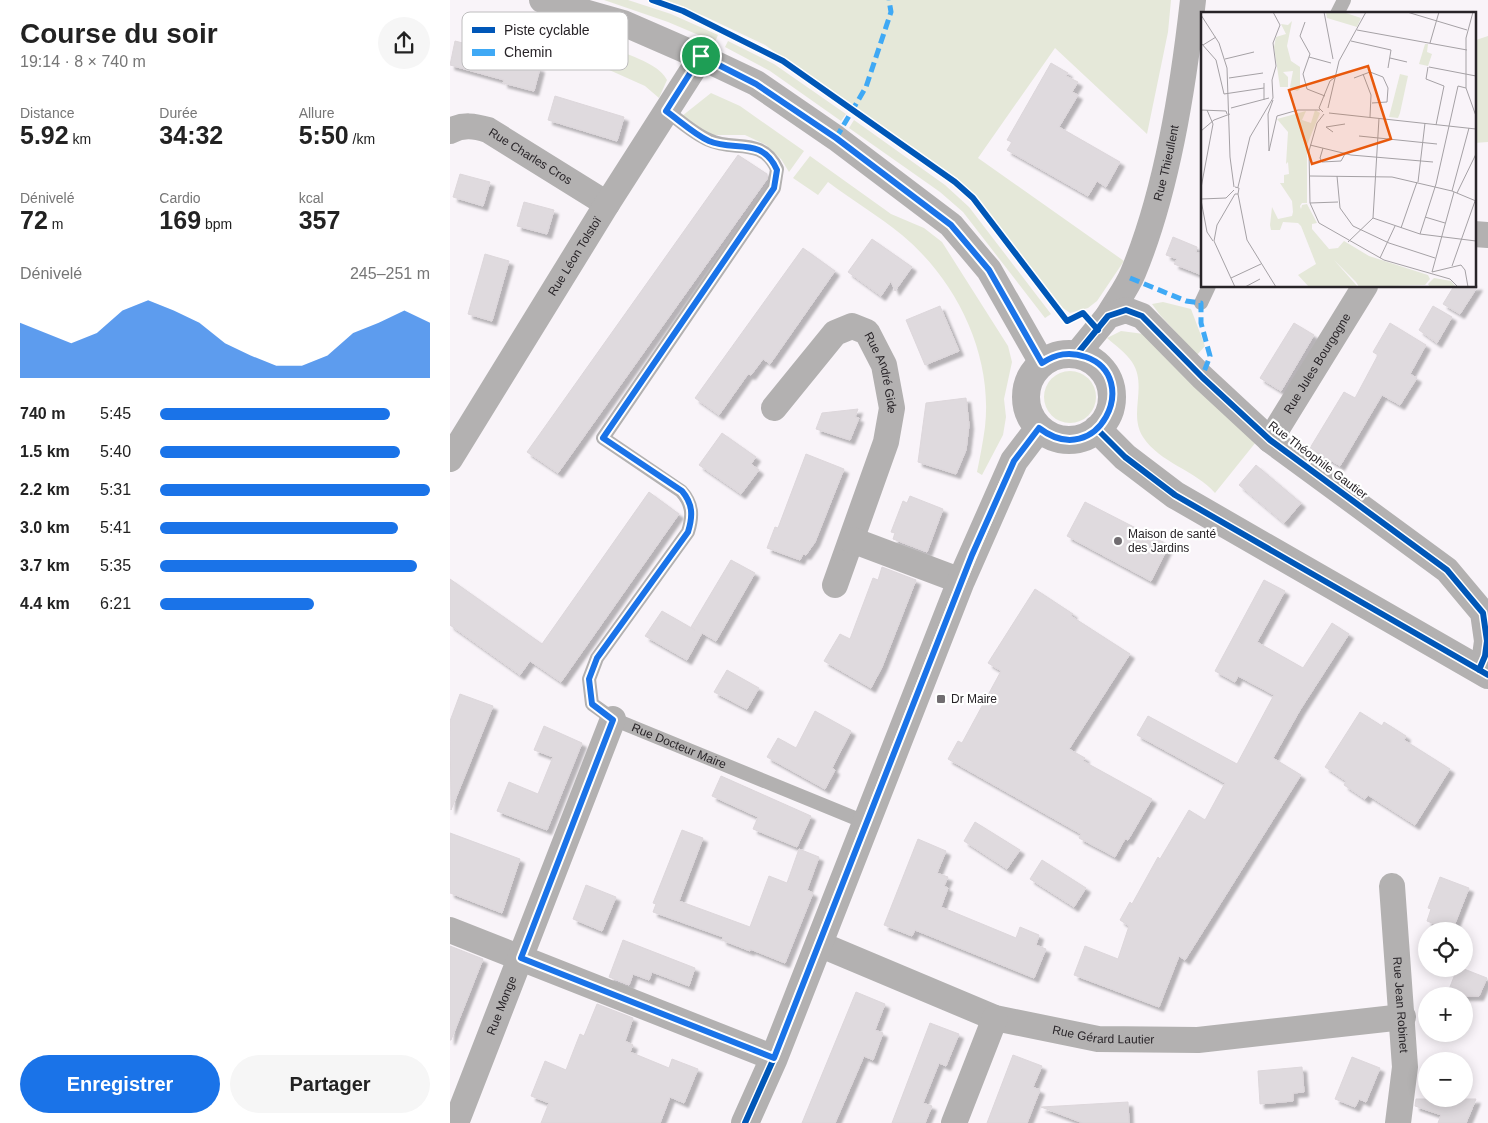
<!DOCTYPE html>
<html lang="fr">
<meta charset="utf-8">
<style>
:root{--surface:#fff;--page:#f6f6f6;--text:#222;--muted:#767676;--accent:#1a73e8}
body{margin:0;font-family:Arial,sans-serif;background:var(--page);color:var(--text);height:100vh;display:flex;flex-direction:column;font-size:19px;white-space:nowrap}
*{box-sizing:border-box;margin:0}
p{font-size:16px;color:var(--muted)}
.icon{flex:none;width:28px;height:28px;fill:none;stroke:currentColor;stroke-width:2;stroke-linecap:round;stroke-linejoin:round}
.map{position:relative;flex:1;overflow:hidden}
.sheet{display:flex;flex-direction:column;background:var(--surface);width:450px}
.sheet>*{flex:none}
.fabs{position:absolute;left:968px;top:922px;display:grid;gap:10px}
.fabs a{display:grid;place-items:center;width:55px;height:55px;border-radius:50%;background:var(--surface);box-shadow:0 2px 12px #0003;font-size:25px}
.pin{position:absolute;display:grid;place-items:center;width:42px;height:42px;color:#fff;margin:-21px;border:2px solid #fff;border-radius:50%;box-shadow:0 1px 5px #0007}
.round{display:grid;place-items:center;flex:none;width:52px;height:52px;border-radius:26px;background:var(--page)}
.summary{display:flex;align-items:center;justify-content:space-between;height:85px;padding:0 20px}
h1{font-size:28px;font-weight:700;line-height:38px}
.figures{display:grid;grid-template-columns:repeat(3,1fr);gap:8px;height:85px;padding:5px 20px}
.figures div{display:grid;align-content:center}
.figures b{font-size:25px;font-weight:700}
.figures small{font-size:14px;font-weight:400}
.figures p{font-size:14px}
.chart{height:140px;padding:10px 20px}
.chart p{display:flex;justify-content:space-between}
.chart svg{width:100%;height:90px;margin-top:5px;fill:var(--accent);opacity:.7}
.primary-button{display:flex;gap:10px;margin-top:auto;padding:10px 20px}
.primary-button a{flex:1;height:58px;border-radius:30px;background:var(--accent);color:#fff;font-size:20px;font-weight:700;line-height:58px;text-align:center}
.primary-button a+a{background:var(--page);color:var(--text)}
ul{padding:0 20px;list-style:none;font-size:16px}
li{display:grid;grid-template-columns:80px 60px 1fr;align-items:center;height:38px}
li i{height:12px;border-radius:6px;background:var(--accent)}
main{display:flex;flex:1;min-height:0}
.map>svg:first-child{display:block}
.green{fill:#e5e8d9}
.building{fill:#dfdade;stroke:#ddd7db;filter:url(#shadow)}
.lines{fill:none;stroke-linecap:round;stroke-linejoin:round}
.service{stroke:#b3b1b1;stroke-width:14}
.minor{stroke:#b3b1b1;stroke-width:26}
.tertiary{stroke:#b3b1b1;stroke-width:28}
.quiet{stroke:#3fa9f5;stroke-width:5;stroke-dasharray:10 5;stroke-linecap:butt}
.cycleway-casing{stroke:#fff;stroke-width:9}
.cycleway{stroke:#0057b8;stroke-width:6}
.route-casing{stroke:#fff;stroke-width:10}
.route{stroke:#1a73e8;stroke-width:6}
.poi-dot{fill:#716d71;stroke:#fff;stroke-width:2}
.labels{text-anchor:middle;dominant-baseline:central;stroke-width:4.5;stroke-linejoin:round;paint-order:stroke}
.street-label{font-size:12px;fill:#282428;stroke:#fff}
.poi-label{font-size:12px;fill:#282428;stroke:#fff;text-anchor:start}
.inset-road{fill:none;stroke:#a5a1a5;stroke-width:1}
.view{fill:#e8590c;fill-opacity:0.15;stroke:#e8590c;stroke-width:2.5}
.inset-edge{fill:none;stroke:#282428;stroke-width:2.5}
.key{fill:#fff;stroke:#bebdbe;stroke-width:1}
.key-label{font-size:14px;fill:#282428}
</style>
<main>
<section class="sheet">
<div class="summary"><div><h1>Course du soir</h1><p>19:14 · 8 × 740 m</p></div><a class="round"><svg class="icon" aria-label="share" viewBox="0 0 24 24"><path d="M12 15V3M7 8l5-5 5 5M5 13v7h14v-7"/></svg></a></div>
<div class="figures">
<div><p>Distance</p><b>5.92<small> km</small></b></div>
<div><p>Durée</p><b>34:32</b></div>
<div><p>Allure</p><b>5:50<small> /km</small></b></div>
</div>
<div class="figures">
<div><p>Dénivelé</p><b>72<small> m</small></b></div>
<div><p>Cardio</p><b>169<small> bpm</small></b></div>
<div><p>kcal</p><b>357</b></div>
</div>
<div class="chart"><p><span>Dénivelé</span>245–251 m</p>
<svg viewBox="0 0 160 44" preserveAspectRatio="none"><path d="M0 44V17L10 22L20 27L30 22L40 11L50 6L60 11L70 17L80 27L90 33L100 38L110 38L120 33L130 22L140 17L150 11L160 17V44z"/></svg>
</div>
<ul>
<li><b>740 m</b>5:45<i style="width:85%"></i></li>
<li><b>1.5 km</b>5:40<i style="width:89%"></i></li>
<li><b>2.2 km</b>5:31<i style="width:100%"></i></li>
<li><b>3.0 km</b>5:41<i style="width:88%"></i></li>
<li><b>3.7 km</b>5:35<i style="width:95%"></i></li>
<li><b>4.4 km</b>6:21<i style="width:57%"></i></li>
</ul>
<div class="primary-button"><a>Enregistrer</a><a>Partager</a></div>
</section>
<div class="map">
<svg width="1038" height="1123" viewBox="0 0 1038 1123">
<defs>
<filter id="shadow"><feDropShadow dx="4.5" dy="4.5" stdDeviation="1" flood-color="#0004"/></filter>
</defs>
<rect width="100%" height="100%" fill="#f9f4f9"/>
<path class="green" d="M154,0h24l43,14 47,21 -3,7 -47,-20z
M213,0h508l-3,32 -21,102 -92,-86 -77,110 146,103 -27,40 -9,7 -18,5 -7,-5 -86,-109 -20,-19 -192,-135 -61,-29z
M93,30c27,8 114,25 124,50l-8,18 -14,-12 -105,-47z
M1038,36v106l-14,1v-100l2,-3z
M278,41l46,23 72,50 -5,7 -71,-50 -45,-24z
M261,93l29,13 64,45 -15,21 -8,-13 -15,-14 -21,-10h-34l-29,-19z
M404,120l91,65 24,22 82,107 -6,4 -82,-106 -23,-20 -91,-64z
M360,156l81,58 33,14 18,14 66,104 4,16 -8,37 2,18 -3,18 -21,40 -5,-3c3,-15 6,-30 8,-45 8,-72 -28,-146 -83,-192 -23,-19 -50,-35 -74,-53l-10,13 -25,-17z
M713,302l28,7 14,37 -8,9 -37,-40 -8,-11z
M671,331l23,3 112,108 -41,51c-20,-23 -55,-30 -72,-56 -15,-23 5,-51 -11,-75 -6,-9 -17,-17 -25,-24z
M594 397a26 26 0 1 1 52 0a26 26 0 1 1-52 0Z"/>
<path class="building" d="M5,41l31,8 -1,4 55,15 -6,23 -31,-8 1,-3 -54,-15z
M601,63l17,10 -2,3 12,6 -6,10 6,3 -19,32 61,35 -14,25 -9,-6 -9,15 -81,-46 5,-8 -5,-2z
M105,96l69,21 -7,24 -69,-21z
M288,155l29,19v5l-209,294 -31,-21z
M10,174l30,8 -7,24 -30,-9z
M74,202l30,8 -7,24 -30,-8z
M723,237l24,10 -1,5 6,2v21l-28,-11 3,-5 -11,-4z
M422,239l40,28 -17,24 -4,-10 -10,15 -33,-24z
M353,248l32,23 -65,93 -7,-5 -12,16 -3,-1 -29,41 -24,-17z
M35,254l24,7 -17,60 -24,-7z
M1004,286h24l-18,28 -17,-10z
M490,306l19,45 -34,14 -19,-45z
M983,306l19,11 -15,26 -18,-13z
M844,323l20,12 -33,56 -21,-13z
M940,323l36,22 -16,29 7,4 -17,27 -18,-10 -42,71 -30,-18 34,-56 11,6 23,-43 -5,-3z
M516,398l3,27 -3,25 -10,24 -38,-12 8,-59z
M408,409l-3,8 4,1 -9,22 -34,-11 6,-16z
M272,433l34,24 -5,7 8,6 -18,24 -42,-29z
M356,454l38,15 -29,73 -9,13 -3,-1 -3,6 -33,-12 8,-21 3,1z
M806,465l45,38 -17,20 -45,-38z
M199,492l30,22 -118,168 -31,-21 -10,14 -70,-50v-46l92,65z
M460,496l33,13 -16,43 -34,-13 2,-6 -4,-1 12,-31 4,2z
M635,502l84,43 -18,36 -84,-45z
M281,560l24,13 -39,68 -14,-8 -15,27 -42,-24 17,-25 33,19 -4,-3z
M432,567l34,13 -34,87 -11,21 -47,-27 16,-27 10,5 23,-61 5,2z
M814,580l21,11 -28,51 46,26 29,-45 17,11 -49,76 -27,48 28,17 -116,185 -6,-4 -20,51 -85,-32 11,-29 33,13 11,-33 -9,-6 10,-18 2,2 26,-47 2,2 29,-49 16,10 20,-37 -88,-48 11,-19 89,48 37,-69 -36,-19 -3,6 -20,-11z
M585,589l38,25 -2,2 59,38 -61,95 16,9 -2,3 69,38 -24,41 -3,-1 -10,18 -36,-19 2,-4 -133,-75 10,-18 4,2 39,-72 -13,-8z
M277,670l32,18 -12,21 -33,-17z
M10,694l33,12 -42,104 -1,-89z
M365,711l36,20 -19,37 3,2 -10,19 -58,-32 11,-19 18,10z
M910,712l22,14 2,-4 22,14 -2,4 46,29 -35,56 -47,-30 -3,4 -21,-14 2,-4 -21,-14z
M94,726l38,17 -35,87 -50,-19 12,-29 29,12 15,-37 -19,-7z
M271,776l90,40 -14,31 -44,-18 5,-12 -46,-21z
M525,822l45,28 -13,19 -43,-28z
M232,830l21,8 -24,63 71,26 19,-51 18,7 12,-34 20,8 -12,33 6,3 -28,70 -35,-14v2l-28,-11 1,-3 -70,-25 3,-8 -3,-1z
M0,833l70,26 -18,54 -52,-20z
M468,839l28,12 -9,22 11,4 -4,9 4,2 -7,19 75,31 4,-11 19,8 -3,10 10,4 -12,29 -119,-48 -3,6 -28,-11z
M592,860l44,28 -12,19 -44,-28z
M990,877l29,11 -17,43 -25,-10 4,-12 -3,-1z
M136,885l30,12 -14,34 -29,-12z
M173,940l72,28 -6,18 -37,-14 -3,8 -16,-6 -4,11 -20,-8z
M0,946l33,13 -32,81h-1z
M1007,969h7l23,9 -8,18h-19l-12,-4z
M406,992l29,12 -10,26 8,3 -10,27 -9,-4 -29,67h-33z
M147,1004l36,14 -8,23 8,4 -3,7 39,16 3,-9 26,10 -14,34 -14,-6 -10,26h-119l8,-20 -18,-7 14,-35 21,9 14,-36 4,2z
M480,1023l29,11 -13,32 -7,-3 -16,40 9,3 -7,17h-33z
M563,1055l29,11 -9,21 7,3 -13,33h-40z
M902,1057l28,11 -14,34 -7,-3 -4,8 -20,-8z
M852,1067l2,25 -11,1v8l-33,3 -2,-33z
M966,1099h60l-10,24h-28l3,-8 -26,-9z
M678,1102l1,21h-46l-42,-16z"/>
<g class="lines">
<g class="service">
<path d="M887,14l7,-14"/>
<path id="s1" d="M217,111c13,10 27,23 42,29 25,12 53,-4 68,29l-3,19 -171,250 78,53c12,13 12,25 7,41l-91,126 -8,21 3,25 21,15 254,104"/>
<path d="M751,303l8,-17"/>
</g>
<g class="minor">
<path d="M92,0l81,23 78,34 55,26 80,55 115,87 38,45 53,93"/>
<path id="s2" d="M0,131c13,-7 25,-5 38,-1l119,74"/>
<path d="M1024,234l14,1"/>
<path id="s3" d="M658,316c8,-14 19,-28 25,-43 34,-82 50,-184 60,-273"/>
<path d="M627,354l31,-38 18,-6 16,6 60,61 68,63 177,130 36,43 4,28 -2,15 -6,14"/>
<path id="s4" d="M324,408l61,-75 17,-7 15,6 17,33 8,43 -6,34 -51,143"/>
<path id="s5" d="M820,440l95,-154"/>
<path id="s6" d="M0,459l157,-255 94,-147"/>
<path d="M402,540l109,41"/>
<path id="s7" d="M942,886l13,181 -7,56"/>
<path d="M0,930l324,128"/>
<path id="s8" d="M369,944l176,74 103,21 100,1 205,-23"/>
<path id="s9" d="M6,1123l157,-404"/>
<path d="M504,1123l41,-105"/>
</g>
<path class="tertiary" d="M576 397a43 43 0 1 1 86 0a43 43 0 1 1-86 0Z
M647,429l28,28 50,38 313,180
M295,1123l29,-65 187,-477 53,-120 25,-33"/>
<path class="quiet" d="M386,138l30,-51 25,-75 -2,-12
M680,278l56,23 15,2v20l9,33 -8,21"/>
<g class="cycleway-casing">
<path id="cycleway" d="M202,0l31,11 100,50 172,121 18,16 94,123 16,-8 15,17
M627,354l31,-38 18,-6 16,6 60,61 68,63 177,130 36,43 4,28 -2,15 -6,14
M647,429l28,28 50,38 313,180
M295,1123l29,-65 180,-458 51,-120"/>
</g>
<use href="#cycleway" class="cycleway"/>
</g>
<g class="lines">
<g class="route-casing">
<path id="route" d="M251,56l55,28 80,54 115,87 38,45 53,93c14,-9 27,-12 44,-6 57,20 12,116 -47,71l-25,33 -42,94 -198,503 -253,-100 92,-238 -21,-16 -3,-25 8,-21 91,-126c5,-16 5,-28 -6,-41l-79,-53 171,-250 3,-18c-15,-34 -43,-18 -68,-29 -15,-7 -29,-20 -43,-30z"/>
</g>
<use href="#route" class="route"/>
</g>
<g class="poi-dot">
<circle cx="668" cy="541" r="5"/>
<rect x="486" y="694" width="10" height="10" rx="2.5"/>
</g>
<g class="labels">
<g class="street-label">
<text stroke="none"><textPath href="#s2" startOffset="89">Rue Charles Cros</textPath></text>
<text stroke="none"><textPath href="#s3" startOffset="165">Rue Thieullent</textPath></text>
<text stroke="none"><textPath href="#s6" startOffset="238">Rue Léon Tolstoï</textPath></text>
<text stroke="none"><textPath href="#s5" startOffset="90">Rue Jules Bourgogne</textPath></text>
<text stroke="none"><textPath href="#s4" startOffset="175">Rue André Gide</textPath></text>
<text transform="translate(868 460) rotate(37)">Rue Théophile Gautier</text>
<text stroke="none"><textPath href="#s1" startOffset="890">Rue Docteur Maire</textPath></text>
<text stroke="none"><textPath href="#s9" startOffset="126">Rue Monge</textPath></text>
<text stroke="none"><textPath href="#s7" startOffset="119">Rue Jean Robinet</textPath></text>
<text stroke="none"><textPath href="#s8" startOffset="301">Rue Gérard Lautier</textPath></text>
</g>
<g class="poi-label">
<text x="678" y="534">Maison de santé<tspan x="678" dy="14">des Jardins</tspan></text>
<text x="501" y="699">Dr Maire</text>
</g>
</g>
<g transform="translate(751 12)">
<rect width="275" height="275" fill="#f9f4f9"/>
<path d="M125,0h17l18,6 -4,9 -30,-9zM91,9l-5,25 4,15 9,6v22l-3,2 -7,-4 3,-16 -10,1 5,5v10h-8l-6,-40 2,-10 10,-3 -5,-10 7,1zM224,32h3l-1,8 5,2 -4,12 -9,-2zM199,62l8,2 -8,37 -2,5 -9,-1zM114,98l5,3 -13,32v58h-5l-2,3 1,3 1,-4 5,-1 10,19 -5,1v5l17,20 9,-1 6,-7 25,15 59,19 2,4 -5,6 -66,2 -3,-5 -22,-22 24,27h-49l-11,-12 18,-11 -15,-38 -3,-3 -15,-1 -3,8h-9l-1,-5 2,-18 6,12 14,-3 1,-4 -1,-11 -12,-18h4v-8l5,-1 -1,-12 -2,2 2,-32 -11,-13 29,-8 -4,9 9,3zM233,266l17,3 5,6h-26l-2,-3z" fill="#e5e8d9"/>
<path class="inset-road" d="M123,0l9,47M206,0l60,18M272,0l-7,26v50l10,28M0,3l18,28 8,25 3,89 4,30M104,10l-5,14 10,18 -7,20 4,15 18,7M156,18l110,20M150,29l40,9 -3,18M0,31l15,17 8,34 40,-6M229,31l9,-31M2,33l13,-8M108,45l22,6M189,46l17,4M24,47l29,-7M227,55l-2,12 18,7 -8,39M228,55l47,9M162,62l8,21 -1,22M28,66l34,-5M153,66l16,-6 13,5 5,11 -1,14 -15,1M63,71v17M72,88l-5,14 1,37 8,-35 21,-6h22M30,96l38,-10M127,96l11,-47 27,-49M0,98l25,1 1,3M122,100l-4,-4 11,-27 7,-5M128,101l147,16M123,102l-7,9 -8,28 1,52 9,20 65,37 66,19 8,8M0,119l13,-11 16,-6M132,120l-7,-5 19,-3M158,124l78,8M109,133l41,10 82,7M122,136l-3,10 2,4 19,-1 4,-7M109,164l82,1 60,14 24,10M136,164l3,32 13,18 36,17 46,15M217,170l7,-59M34,175l4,1 -1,6h-3l-18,31 -3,16 21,46M37,175l12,-50 23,-39 -1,-18 4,-14 -3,-23 7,-18 -7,-13M0,176l12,-64 -6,-14M251,179l17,-63M256,181l19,-39M37,182l9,46 29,47M0,187l25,-1 8,-8M0,188l6,32 6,9M109,191l28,-1M224,205l20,6M172,206l47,16 56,7M172,206l6,-100M200,216l16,-46M219,222l16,-50 22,-98 8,2M147,230l25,-24M179,246l15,-32M251,254l23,-65M231,260l22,-80M231,260l29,-7 4,5 3,17M30,266l30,-14M44,275l15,-8"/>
<path class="view" d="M167,54l23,73 -79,25 -23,-74z"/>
<rect width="275" height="275" class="inset-edge"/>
</g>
<rect x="12" y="12" width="166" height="58" rx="8" class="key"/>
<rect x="22" y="27" width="23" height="6" fill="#0057b8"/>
<rect x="22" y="49" width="23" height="7" fill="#3fa9f5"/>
<g class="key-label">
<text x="54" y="35">Piste cyclable</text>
<text x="54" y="57">Chemin</text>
</g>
</svg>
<div class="fabs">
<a><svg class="icon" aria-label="locate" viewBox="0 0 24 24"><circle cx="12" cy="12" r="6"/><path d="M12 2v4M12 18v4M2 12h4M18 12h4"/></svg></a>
<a>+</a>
<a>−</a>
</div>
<div class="pin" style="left:251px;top:56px;background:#1e9e55"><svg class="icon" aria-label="arrive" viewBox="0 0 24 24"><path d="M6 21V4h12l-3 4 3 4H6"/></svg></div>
</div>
</main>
